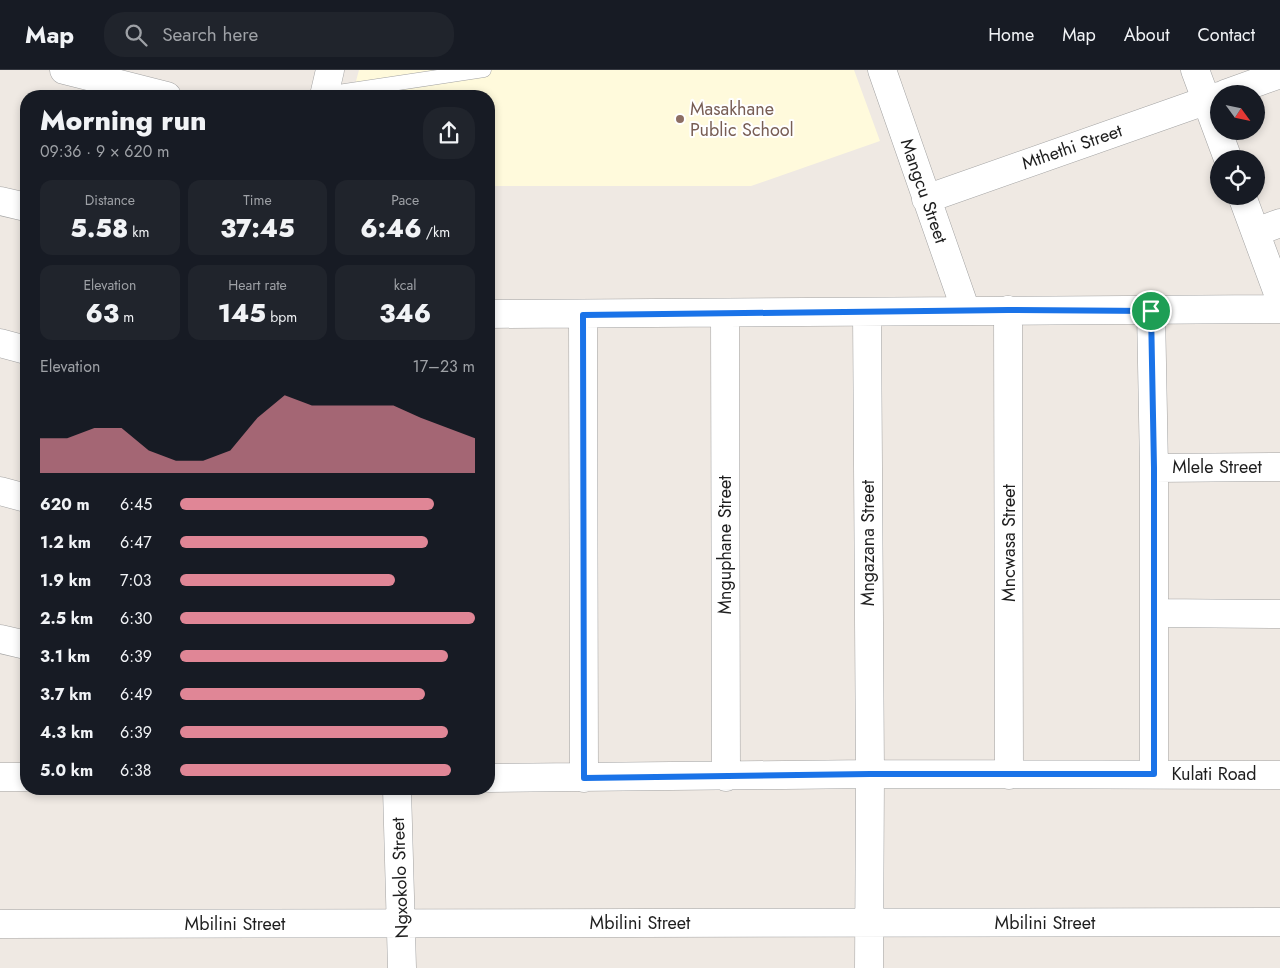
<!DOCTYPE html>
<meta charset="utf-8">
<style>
:root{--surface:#171b24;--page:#20242c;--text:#f1f3f6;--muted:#9ea1a6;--line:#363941;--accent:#e08696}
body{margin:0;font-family:Jost,sans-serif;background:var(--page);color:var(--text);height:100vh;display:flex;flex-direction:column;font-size:19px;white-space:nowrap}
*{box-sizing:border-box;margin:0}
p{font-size:16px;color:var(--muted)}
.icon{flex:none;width:28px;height:28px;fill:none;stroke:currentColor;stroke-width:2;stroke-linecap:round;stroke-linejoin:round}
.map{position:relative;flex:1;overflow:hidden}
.details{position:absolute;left:20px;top:20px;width:475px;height:705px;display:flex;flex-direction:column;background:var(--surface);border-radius:20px;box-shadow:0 2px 8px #0003}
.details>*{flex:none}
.needle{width:32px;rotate:123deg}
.buttons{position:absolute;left:1210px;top:15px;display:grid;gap:10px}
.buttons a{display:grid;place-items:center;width:55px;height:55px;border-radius:50%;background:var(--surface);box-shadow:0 2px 8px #0003;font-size:25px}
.pin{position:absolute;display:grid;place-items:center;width:42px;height:42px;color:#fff;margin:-21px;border:2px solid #fff;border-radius:50%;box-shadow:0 1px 5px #0007}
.round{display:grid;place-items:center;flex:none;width:52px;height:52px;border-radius:20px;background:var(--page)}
.summary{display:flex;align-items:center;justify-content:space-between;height:85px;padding:0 20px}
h1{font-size:28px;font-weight:800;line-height:38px}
.metrics{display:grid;grid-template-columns:repeat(3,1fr);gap:8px;height:85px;padding:5px 20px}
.metrics div{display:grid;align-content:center;border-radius:12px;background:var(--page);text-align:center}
.metrics b{font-size:25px;font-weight:800}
.metrics small{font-size:14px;font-weight:400}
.metrics p{font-size:14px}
.chart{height:140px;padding:10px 20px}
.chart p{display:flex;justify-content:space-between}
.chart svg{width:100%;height:90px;margin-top:5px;fill:var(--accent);opacity:.7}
ul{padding:0 20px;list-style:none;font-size:16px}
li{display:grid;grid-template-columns:80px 60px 1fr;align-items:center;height:38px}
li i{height:12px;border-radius:6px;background:var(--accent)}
header{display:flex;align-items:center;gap:30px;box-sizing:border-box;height:70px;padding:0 25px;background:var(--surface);border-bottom:1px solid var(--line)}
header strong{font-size:24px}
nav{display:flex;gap:28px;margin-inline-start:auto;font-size:18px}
.search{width:350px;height:45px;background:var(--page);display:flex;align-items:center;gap:12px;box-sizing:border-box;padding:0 18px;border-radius:20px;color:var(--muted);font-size:19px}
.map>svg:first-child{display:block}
.education{fill:#fffadc}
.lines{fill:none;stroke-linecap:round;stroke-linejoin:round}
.service-casing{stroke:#a2a2a2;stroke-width:15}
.minor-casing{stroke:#a2a2a2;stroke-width:29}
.service{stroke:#fff;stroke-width:14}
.minor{stroke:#fff;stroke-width:28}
.route-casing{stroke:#fff;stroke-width:10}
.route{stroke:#1a73e8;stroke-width:6}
.education-dot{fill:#8d6e63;stroke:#fff;stroke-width:2}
.labels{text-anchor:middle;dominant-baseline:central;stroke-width:4;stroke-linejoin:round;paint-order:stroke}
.education-label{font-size:18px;fill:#785e54;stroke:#fff;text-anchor:start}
.street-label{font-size:18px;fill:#1e1e1e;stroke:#fff}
</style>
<header>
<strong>Map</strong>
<div class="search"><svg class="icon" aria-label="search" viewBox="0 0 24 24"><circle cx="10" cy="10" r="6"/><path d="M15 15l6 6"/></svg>Search here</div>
<nav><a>Home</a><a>Map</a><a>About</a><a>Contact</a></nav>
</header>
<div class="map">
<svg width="1280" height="898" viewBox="0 0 1280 898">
<rect width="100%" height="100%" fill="#efe9e3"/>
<path class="education" d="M359,0h495l26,71 -129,45h-262v-90h-137z"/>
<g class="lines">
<g class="service-casing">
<path id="service" d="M325,24l159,-24"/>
</g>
<g class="minor-casing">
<path id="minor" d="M64,0l103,26
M882,0l84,241
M1195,0l33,89
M1225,24l55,-20
M324,26l6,-26
M1242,126l38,103
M926,129l293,-103
M0,131l26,6
M1256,162l24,-9
M1008,240l1,465
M1151,241l3,157v306
M867,242l3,462 -1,194
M725,243l1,464
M489,244l791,-5
M583,245l1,463
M0,273l26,7
M1154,398l126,-1
M0,421l26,7
M1155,543l125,1
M0,569l26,6
M0,707h26
M489,708l381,-4 410,1
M397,719l5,179
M0,854l1280,-2"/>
</g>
<use href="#service" class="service"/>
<use href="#minor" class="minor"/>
</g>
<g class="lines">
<g class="route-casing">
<path id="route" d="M1008,240l143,1 3,157v306h-284l-286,4 -1,-463z"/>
</g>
<use href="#route" class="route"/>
</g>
<circle class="education-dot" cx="680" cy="49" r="5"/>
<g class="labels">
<g class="education-label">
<text x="690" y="39">Masakhane<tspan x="690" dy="21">Public School</tspan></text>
</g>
<g class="street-label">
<text transform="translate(1072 77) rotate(-19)">Mthethi Street</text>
<text transform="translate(924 121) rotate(71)">Mangcu Street</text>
<text x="1217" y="397">Mlele Street</text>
<text transform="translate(868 473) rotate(-90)">Mngazana Street</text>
<text transform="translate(1009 473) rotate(-90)">Mncwasa Street</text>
<text transform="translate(725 475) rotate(-90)">Mnguphane Street</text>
<text x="1214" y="704">Kulati Road</text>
<text transform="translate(400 808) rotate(-92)">Ngxokolo Street</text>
<text x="640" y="853">Mbilini Street</text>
<text x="1045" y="853">Mbilini Street</text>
<text x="235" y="854">Mbilini Street</text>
</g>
</g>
</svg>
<div class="buttons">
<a><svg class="needle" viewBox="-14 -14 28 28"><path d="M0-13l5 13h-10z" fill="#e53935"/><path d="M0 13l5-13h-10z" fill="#9ea1a6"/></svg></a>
<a><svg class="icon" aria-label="locate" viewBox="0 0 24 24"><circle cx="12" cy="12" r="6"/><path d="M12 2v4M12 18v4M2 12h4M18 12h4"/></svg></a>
</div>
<div class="pin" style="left:1151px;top:241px;background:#1e9e55"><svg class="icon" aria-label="arrive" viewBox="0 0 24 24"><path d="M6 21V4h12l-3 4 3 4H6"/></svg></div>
<section class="details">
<div class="summary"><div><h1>Morning run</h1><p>09:36 · 9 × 620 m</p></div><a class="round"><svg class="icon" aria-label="share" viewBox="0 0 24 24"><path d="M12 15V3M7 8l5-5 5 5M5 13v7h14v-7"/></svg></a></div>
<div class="metrics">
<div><p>Distance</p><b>5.58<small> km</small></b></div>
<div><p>Time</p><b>37:45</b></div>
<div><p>Pace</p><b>6:46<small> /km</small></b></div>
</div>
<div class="metrics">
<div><p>Elevation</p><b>63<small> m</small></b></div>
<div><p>Heart rate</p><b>145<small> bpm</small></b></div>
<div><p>kcal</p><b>346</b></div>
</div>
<div class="chart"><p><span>Elevation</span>17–23 m</p>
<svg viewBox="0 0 160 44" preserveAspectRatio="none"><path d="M0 44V27L10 27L20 22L30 22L40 33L50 38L60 38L70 33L80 17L90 6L100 11L110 11L120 11L130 11L140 17L150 22L160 27V44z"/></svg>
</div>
<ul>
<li><b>620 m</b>6:45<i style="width:86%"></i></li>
<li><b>1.2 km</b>6:47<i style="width:84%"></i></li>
<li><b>1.9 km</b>7:03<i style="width:73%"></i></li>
<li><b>2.5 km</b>6:30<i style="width:100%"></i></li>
<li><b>3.1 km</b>6:39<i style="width:91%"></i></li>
<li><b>3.7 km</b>6:49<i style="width:83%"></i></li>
<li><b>4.3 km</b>6:39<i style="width:91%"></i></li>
<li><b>5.0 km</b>6:38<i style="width:92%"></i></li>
</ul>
</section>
</div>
